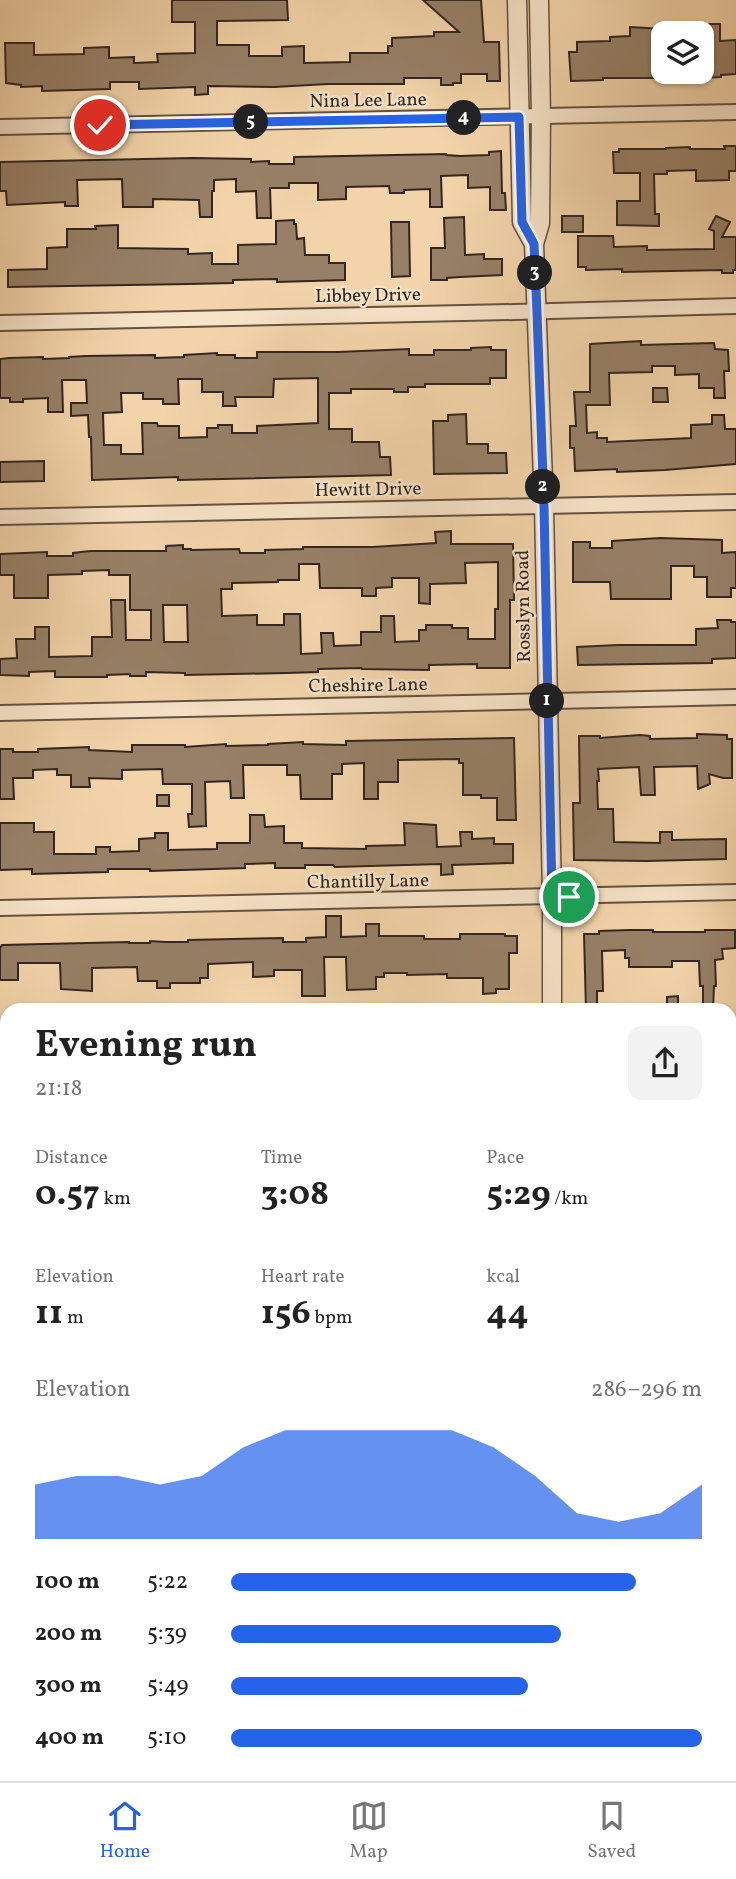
<!DOCTYPE html>
<meta charset="utf-8">
<style>
:root{--surface:#fff;--page:#f2f2f2;--text:#222;--muted:#767676;--line:#e0e0e0;--accent:#2563eb}
body{margin:0;font-family:Vollkorn,serif;background:var(--page);color:var(--text);height:100vh;display:flex;flex-direction:column;font-size:26px;white-space:nowrap}
*{box-sizing:border-box;margin:0}
p{font-size:23px;color:var(--muted)}
.icon{flex:none;width:38px;height:38px;fill:none;stroke:currentColor;stroke-width:2;stroke-linecap:round;stroke-linejoin:round}
.map{position:relative;flex:1;overflow:hidden}
.drawer{position:absolute;left:0px;top:1003px;width:737px;height:779px;display:flex;flex-direction:column;background:var(--surface);border-radius:21px 21px 0 0;box-shadow:0 2px 5px #0004}
.drawer>*{flex:none}
.fabs{position:absolute;left:651px;top:21px;display:grid;gap:14px}
.fabs a{display:grid;place-items:center;width:63px;height:63px;border-radius:14px;background:var(--surface);box-shadow:0 2px 5px #0004;font-size:35px}
.pin{position:absolute;display:grid;place-items:center;width:60px;height:60px;color:#fff;margin:-30px;border:4px solid #fff;border-radius:50%;box-shadow:0 2px 7px #0007}
.km{position:absolute;width:35px;height:35px;margin:-18px;border-radius:50%;background:#222;color:#fff;font-size:19px;line-height:35px;text-align:center}
.round{display:grid;place-items:center;flex:none;width:74px;height:74px;border-radius:14px;background:var(--page)}
.overview{display:flex;align-items:center;justify-content:space-between;height:119px;padding:0 35px}
h1{font-size:38px;font-weight:700;line-height:52px}
.stats{display:grid;grid-template-columns:repeat(3,1fr);gap:10px;height:119px;padding:7px 35px}
.stats div{display:grid;align-content:center}
.stats b{font-size:35px;font-weight:700}
.stats small{font-size:19px;font-weight:400}
.stats p{font-size:19px}
.chart{height:196px;padding:14px 35px}
.chart p{display:flex;justify-content:space-between}
.chart svg{width:100%;height:126px;margin-top:7px;fill:var(--accent);opacity:.7}
ul{padding:0 35px;list-style:none;font-size:23px}
li{display:grid;grid-template-columns:112px 84px 1fr;align-items:center;height:52px}
li i{height:18px;border-radius:9px;background:var(--accent)}
.menu{display:flex;justify-content:space-around;align-items:center;height:98px;border-top:2px solid var(--line);background:var(--surface);font-size:19px;color:var(--muted)}
.menu a{display:grid;justify-items:center;gap:4px}
.menu .on{color:var(--accent)}
.map>svg:first-child{display:block}
.building{fill:#978067;stroke:#33261f;stroke-width:2;fill-rule:evenodd}
.lines{fill:none;stroke-linecap:round;stroke-linejoin:round}
.minor-casing{stroke:#635242;stroke-width:18}
.tertiary-casing{stroke:#635242;stroke-width:21}
.minor{stroke:#f7e3c8;stroke-width:14}
.tertiary{stroke:#f7e3c8;stroke-width:18}
.route-casing{stroke:#fff;stroke-width:14}
.route{stroke:#2563eb;stroke-width:9}
.labels{text-anchor:middle;dominant-baseline:central;stroke-width:5;stroke-linejoin:round;paint-order:stroke}
.street-label{font-size:19px;fill:#33261f;stroke:#f7e3c8}
</style>
<div class="map">
<svg width="736" height="1781" viewBox="0 0 736 1781">
<rect width="100%" height="100%" fill="#f3d4aa"/>
<filter id="stains"><feTurbulence type="fractalNoise" baseFrequency=".00286" numOctaves="4"/><feColorMatrix values="0 0 0 0 .2 0 0 0 0 .09 0 0 0 0 .02 0 0 0 .5 -.17"/></filter>
<radialGradient id="worn" r=".72"><stop offset=".6" stop-color="#630" stop-opacity="0"/><stop offset="1" stop-color="#630" stop-opacity=".3"/></radialGradient>
<path class="building" d="M172,0h115l1,20 -71,1v24h32v11h33v-9l22,-1v17l46,-1v-9h38v-7h4v-8l42,-2v-4h25l-36,-32h58l3,42h15l1,39h-13v-7h-26v9h-8v2h-12v-7h-37v6h-76l-54,3 -66,-1v8l-13,1v-8l-56,2v-7h-29v7l-68,2v-5l-21,1v-2l-15,-2 -1,-40h29v12l50,-1v-6l25,-1v11l25,-1v6l24,-1 -1,-8 38,-1v-31h-23z
M705,24h15v17l16,-1v34l-15,1v2l-19,1v-40h3z
M630,27l33,2v49h-60v2l-32,1 -2,-29h8v-10l33,-1v-4l20,-1z
M724,146h12v25h-7v9l-33,1v-11l-29,1v3h-13l1,40h4v12l-42,-1v-24h23v-28h-26l-1,-21h6v-3h47v-1l24,-1v2h35z
M501,151l1,42h3l1,17h-16v-23l-22,1v-13l-27,1 1,31h-12v-18l-26,1v3h-14l-1,-7 -43,1v12l-28,1v-17h-29v5h-19l1,30h-14l-1,-27 -20,1v-13l-22,1v11h-2v26h-12l-1,-17 -46,-1v8h-30l-1,-28 -45,1 1,26h-13v-4l-58,3 -1,-14h-6v-29l193,-4 58,1v3l18,-1v3h25v-7l152,-3v1l14,1 29,-1v-3z
M562,216h21v16h-21z
M716,216l14,6 -8,15h14v33h-3v3h-11v-3l-100,2v-3l-36,1v-3h-8v-31h35l1,11 33,-1v4l67,-1v-18l-5,-2z
M464,217l1,38 19,-1v5h18v16l-42,2 -13,1v2h-16v-32h14l-1,-30z
M294,220v4h2l1,15 7,-1 1,17h24v8h16v17l-68,2v-3l-44,1v3l-44,1 -181,3v-17l39,-1v-21l20,-1v-18h29l-1,-3 23,-1v23l70,1v5l24,-1v11h26v-19l38,-1v-23z
M391,222h18l1,54 -18,1z
M641,341v4l73,-2 1,6 13,1 1,21h-5l1,27h-11v-10h-15v-14l-24,1v-9h-23v6l-43,1 1,32h-24l1,28 10,-1v6h10v4l84,-4v-13l21,-1v-9h12l1,14h11v35l-71,6 -48,2v-3l-42,2 -1,-23h-4v-22h6l-2,-34h16v-48z
M491,347v3h15v28h-16v6h-65v3h-17v5h-14v-3h-43v4h-22v36h23v13h27l1,15h10l1,18 -213,5v-3l-86,3 -1,-43h-2l-1,-22 -17,1v-13h16l-1,-23h-24l1,32h-15v-14l-25,1v3h-13v-4h-10v-39l9,-1 34,-1v2l26,-1v-1l17,-1 69,-1v3l29,-1v-2l33,-2v2h18v3h22v-6h81l71,-3v6h25v-5h37v-2zM318,378v45l-61,3v7h-25v-8h-14v3h-11v9l-28,1v-12h-21l-1,-3h-15l1,31h-22v-9h-17l-1,-32 19,-1 -1,-19h22v6h20v5h16l-1,-25h24v13h21v14h13l-1,-9h38l1,-18z
M653,388h14l1,14h-15z
M466,414l1,30h21v9h18l1,20 -73,1 -1,-53h15v-6z
M44,461v20l-44,1v-20z
M451,531v13h62l1,56h-4v68h-33v-4l-48,1v5l-67,-1 -1,-1 -43,1v3l-32,1 -101,2v-2l-39,-1v4h-16v-2l-23,1v2h-52v-6l-26,1v4l-29,-1v-16l17,-1 -1,-19h19v-12h14v30l43,-1v-19h20l-1,-37h14l1,40h25v-30h-21v-35h-21v-5l-27,1v3l-34,1v23h-34v-23h-14v-21l47,-2v4h26v-3l17,-2h76v-5l17,-1v4h8v1l48,-1 1,4h25v-3l38,-1v-2h70l63,-4 -1,-11zM498,562v47h-3v30h-27v-11h-16v-3h-26v5h-7v11l-24,1 -1,-26h-13v16h-20v13l-27,1 -1,-13h-12l1,20 -21,1 -1,-40h-16v11h-27v-10l-35,1 -1,-27h11v-6l46,-1v-2h21v-16h20l1,24h42v8h14v-8l16,-1v-9h27v25l11,1v-20l36,-1 -1,-20zM163,605h24l1,37h-24z
M660,538l62,2v13l14,-1v36h-5v9h-24v-20h-13v-11h-23v33h-60l-1,-17h-37v-40h17v6h22v-7z
M717,620h14v2h5v36l-24,1v4l-134,2 -1,-18 41,-2h78v-16l22,-1z
M697,734l30,1v4h5v39h-9l-14,-4 1,10 -12,5 -1,-23 -43,1 1,28h-14l-2,-28 -41,2 1,12h-2l1,28h15l1,33 46,1v-11h12v8l54,-1v20l-79,2 -73,-1 -1,-57h7l-1,-67h21v2l40,-3 10,1v3l47,-1z
M514,738l2,82h-19v-22h-16v-3h-18v-32h-4v-4l-61,1v22h-20v17h-14v-36l-22,1v10h-10v25h-31l-1,-24h-13v-10h-44l1,33h-13l-1,-17 -25,1 1,44 -17,1 -1,-13h4v-30h-29l-1,-15 -40,1v9l-33,-1 1,9h-19v-12h-14v-6l-24,1v8h-20l1,21h-14v-50h13v3h25v-3l51,-2v3l43,2v-7h53v2l41,-3v2l42,-1v-1l35,-2v2l43,1v-4z
M157,795h12v11h-12z
M250,815h14l1,12 19,-1v17h18v5l64,1v-3l39,-1 -1,-22 32,2 1,22 24,-1 -1,-14h12v7l22,-1v6h19v19l-61,2 1,9 -12,1v-11l-106,3 -2,-2h-28v3h-30v-5l-30,1v4l-95,3v-2h-42v3l-40,1 -36,1v-5l-32,1v-47h34v9h20v22h42v-7h14v5l29,-1v-12l16,-1v-5h13v17l49,-1v-6h33z
M326,916h15v21l25,-1v-12h13v12h45v3h36v-5h45v2h12v17h-8v36h-13v4l-13,1v-16h-36v-4l-40,1v-2h-23v4h-8v12l-29,1 -1,-33h-22l1,39h-23v-26h-28v6l-21,1v-15l-45,2v14h-8v5h-30v5h-13v-7h-19l-1,-14 -45,1v23l-31,-2 -1,-26h-42v17h-18v-32l2,-3 127,-3v1h21v-2l16,1h22v-2l95,-2v4h23v-4l20,-1z
M630,930h23v2h52v-2h30v18l-13,1 1,10 -8,1 1,26h-2l-1,24h-10v-24h-3l-1,-25h-27v6h-43v-9h-4v-8l-23,1 1,40h-6v19h-11l-2,-76h15v-3z
M678,996v14h-11v-13z"/>
<g class="lines">
<g class="minor-casing">
<path id="minor" d="M0,127l736,-15
M0,323l515,-11 221,-6
M0,517l736,-15
M0,713l736,-16
M0,908l736,-16
M730,1089h6
M0,1104h7
M730,1285l6,-1
M0,1298h7
M730,1480h6
M0,1495h7
M730,1676l6,-1
M0,1691h7"/>
</g>
<g class="tertiary-casing">
<path id="tertiary" d="M517,0l5,222 12,22
M539,0l2,117 -1,106 -6,21 10,262 8,391v113
M573,1774v7"/>
</g>
<use href="#minor" class="minor"/>
<use href="#tertiary" class="tertiary"/>
</g>
<g class="lines">
<g class="route-casing">
<path id="route" d="M100,125l419,-8 3,105 12,22 3,68 7,194 8,391h17"/>
</g>
<use href="#route" class="route"/>
</g>
<g class="labels">
<g class="street-label">
<text transform="translate(368 101) rotate(-1)">Nina Lee Lane</text>
<text transform="translate(368 296) rotate(-1)">Libbey Drive</text>
<text transform="translate(368 490) rotate(-1)">Hewitt Drive</text>
<text transform="translate(524 606) rotate(-91)">Rosslyn Road</text>
<text transform="translate(368 686) rotate(-1)">Cheshire Lane</text>
<text transform="translate(368 882) rotate(-1)">Chantilly Lane</text>
</g>
</g>
<rect width="100%" height="100%" filter="url(#stains)"/>
<rect width="100%" height="100%" fill="url(#worn)"/>
</svg>
<div class="fabs">
<a><svg class="icon" aria-label="layers" viewBox="0 0 24 24"><path d="M12 4l9 5-9 5-9-5zM3 14l9 5 9-5"/></svg></a>
</div>
<div class="pin" style="left:569px;top:897px;background:#1e9e55"><svg class="icon" aria-label="arrive" viewBox="0 0 24 24"><path d="M6 21V4h12l-3 4 3 4H6"/></svg></div>
<div class="pin" style="left:100px;top:125px;background:#d93025"><svg class="icon" aria-label="check" viewBox="0 0 24 24"><path d="M5 12l5 5 9-10"/></svg></div>
<b class="km" style="left:547px;top:701px">1</b>
<b class="km" style="left:543px;top:487px">2</b>
<b class="km" style="left:535px;top:273px">3</b>
<b class="km" style="left:464px;top:118px">4</b>
<b class="km" style="left:251px;top:122px">5</b>
<section class="drawer">
<div class="overview"><div><h1>Evening run</h1><p>21:18</p></div><a class="round"><svg class="icon" aria-label="share" viewBox="0 0 24 24"><path d="M12 15V3M7 8l5-5 5 5M5 13v7h14v-7"/></svg></a></div>
<div class="stats">
<div><p>Distance</p><b>0.57<small> km</small></b></div>
<div><p>Time</p><b>3:08</b></div>
<div><p>Pace</p><b>5:29<small> /km</small></b></div>
</div>
<div class="stats">
<div><p>Elevation</p><b>11<small> m</small></b></div>
<div><p>Heart rate</p><b>156<small> bpm</small></b></div>
<div><p>kcal</p><b>44</b></div>
</div>
<div class="chart"><p><span>Elevation</span>286–296 m</p>
<svg viewBox="0 0 160 44" preserveAspectRatio="none"><path d="M0 44V25L10 22L20 22L30 25L40 22L50 12L60 6L70 6L80 6L90 6L100 6L110 12L120 22L130 35L140 38L150 35L160 25V44z"/></svg>
</div>
<ul>
<li><b>100 m</b>5:22<i style="width:86%"></i></li>
<li><b>200 m</b>5:39<i style="width:70%"></i></li>
<li><b>300 m</b>5:49<i style="width:63%"></i></li>
<li><b>400 m</b>5:10<i style="width:100%"></i></li>
</ul>
</section>
</div>
<nav class="menu">
<a class="on"><svg class="icon" aria-label="home" viewBox="0 0 24 24"><path d="M3 11l9-7 9 7M6 9v11h12V9"/></svg>Home</a>
<a><svg class="icon" aria-label="map" viewBox="0 0 24 24"><path d="M3 6l6-2 6 2 6-2v14l-6 2-6-2-6 2zM9 4v14M15 6v14"/></svg>Map</a>
<a><svg class="icon" aria-label="saved" viewBox="0 0 24 24"><path d="M7 4h10v16l-5-4-5 4z"/></svg>Saved</a>
</nav>
